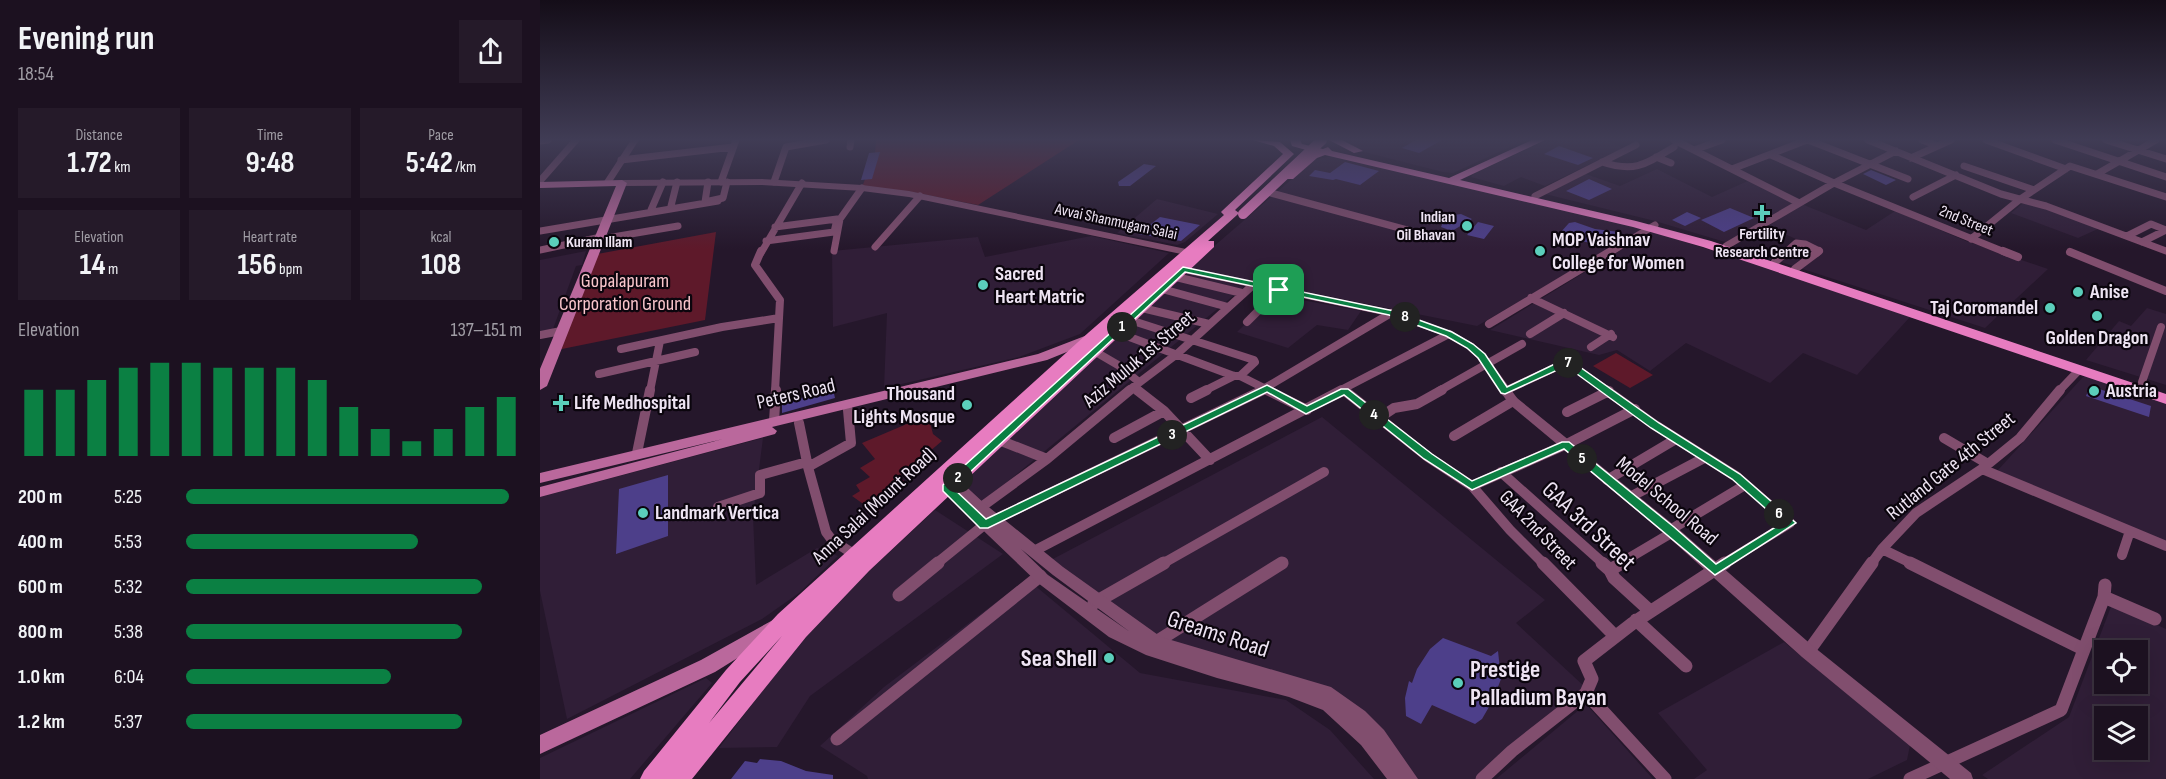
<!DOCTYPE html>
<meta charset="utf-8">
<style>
:root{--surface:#1c1120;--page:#251a29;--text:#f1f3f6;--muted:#a09da5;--line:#3a313e;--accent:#0b8043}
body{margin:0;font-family:"Sofia Sans Condensed",sans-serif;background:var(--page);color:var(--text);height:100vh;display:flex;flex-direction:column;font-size:22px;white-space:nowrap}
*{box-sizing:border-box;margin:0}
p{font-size:20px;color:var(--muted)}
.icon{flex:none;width:33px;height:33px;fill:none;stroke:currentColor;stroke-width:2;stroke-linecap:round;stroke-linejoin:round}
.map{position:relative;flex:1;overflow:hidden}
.side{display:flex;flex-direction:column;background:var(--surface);width:540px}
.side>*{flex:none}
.controls{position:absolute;left:1554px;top:640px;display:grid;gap:12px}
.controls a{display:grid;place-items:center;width:54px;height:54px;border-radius:0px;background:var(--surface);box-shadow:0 6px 24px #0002,0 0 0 2px var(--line);font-size:30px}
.pin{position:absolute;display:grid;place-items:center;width:51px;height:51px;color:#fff;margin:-26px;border-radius:12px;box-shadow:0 3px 9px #0006}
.km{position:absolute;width:30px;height:30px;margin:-15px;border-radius:50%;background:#222;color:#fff;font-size:16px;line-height:30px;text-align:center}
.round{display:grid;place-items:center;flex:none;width:63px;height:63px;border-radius:0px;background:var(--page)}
.overview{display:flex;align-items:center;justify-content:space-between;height:102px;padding:0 18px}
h1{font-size:33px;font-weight:700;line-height:45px}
.figures{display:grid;grid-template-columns:repeat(3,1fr);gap:9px;height:102px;padding:6px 18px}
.figures div{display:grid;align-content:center;border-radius:0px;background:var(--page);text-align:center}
.figures b{font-size:30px;font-weight:700}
.figures small{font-size:16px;font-weight:400}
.figures p{font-size:16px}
.chart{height:168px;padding:12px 18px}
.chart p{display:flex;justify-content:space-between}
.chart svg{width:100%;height:108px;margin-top:6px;stroke:var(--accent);stroke-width:6}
ul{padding:0 18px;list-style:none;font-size:20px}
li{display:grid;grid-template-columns:96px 72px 1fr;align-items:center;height:45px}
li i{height:15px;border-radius:8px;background:var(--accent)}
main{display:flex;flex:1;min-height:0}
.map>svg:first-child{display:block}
.built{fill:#301e37;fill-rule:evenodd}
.green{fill:#5e192a}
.building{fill:#4d3f8a}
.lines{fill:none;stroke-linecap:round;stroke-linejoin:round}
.minor-far3{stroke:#814e6e;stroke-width:7}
.minor-far2{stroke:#814e6e;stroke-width:8}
.minor-far1{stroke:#814e6e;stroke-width:10}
.minor{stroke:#814e6e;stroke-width:13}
.tertiary{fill:#814e6e;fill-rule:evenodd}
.secondary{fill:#ba689c;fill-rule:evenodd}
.primary{fill:#e77cc0;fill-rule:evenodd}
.primary-bridge{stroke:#e77cc0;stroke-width:10}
.route{fill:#0b8043;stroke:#fff;stroke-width:1.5;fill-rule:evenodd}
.poi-dot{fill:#5bcebb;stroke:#0b050d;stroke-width:2}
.labels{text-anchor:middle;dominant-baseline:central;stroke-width:4.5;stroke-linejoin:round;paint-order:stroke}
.far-poi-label{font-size:16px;font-weight:bold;fill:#eee4f3;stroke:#0b050d;text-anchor:end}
.far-street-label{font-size:16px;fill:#eee4f3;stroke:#0b050d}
.poi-label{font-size:20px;font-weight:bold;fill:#eee4f3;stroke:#0b050d;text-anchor:start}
.park-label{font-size:20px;fill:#fac6cc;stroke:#0b050d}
.street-label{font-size:20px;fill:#eee4f3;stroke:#0b050d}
.near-street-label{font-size:24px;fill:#eee4f3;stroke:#0b050d}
.near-poi-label{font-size:24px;font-weight:bold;fill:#eee4f3;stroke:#0b050d;text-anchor:end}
</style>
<main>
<section class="side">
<div class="overview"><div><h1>Evening run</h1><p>18:54</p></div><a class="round"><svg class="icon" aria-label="share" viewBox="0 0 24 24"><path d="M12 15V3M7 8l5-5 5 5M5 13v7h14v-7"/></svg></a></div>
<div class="figures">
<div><p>Distance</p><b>1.72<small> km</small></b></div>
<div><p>Time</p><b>9:48</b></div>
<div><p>Pace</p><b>5:42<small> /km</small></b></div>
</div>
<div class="figures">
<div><p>Elevation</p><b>14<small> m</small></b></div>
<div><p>Heart rate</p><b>156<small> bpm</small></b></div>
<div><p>kcal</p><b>108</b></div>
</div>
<div class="chart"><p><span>Elevation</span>137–151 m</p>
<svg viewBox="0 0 160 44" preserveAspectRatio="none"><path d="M5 44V17M15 44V17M25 44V13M35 44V8M45 44V6M55 44V6M65 44V8M75 44V8M85 44V8M95 44V13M105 44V24M115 44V33M125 44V38M135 44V33M145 44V24M155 44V20"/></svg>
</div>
<ul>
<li><b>200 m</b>5:25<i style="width:96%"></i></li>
<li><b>400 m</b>5:53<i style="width:69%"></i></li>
<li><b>600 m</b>5:32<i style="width:88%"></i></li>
<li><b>800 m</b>5:38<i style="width:82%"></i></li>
<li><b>1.0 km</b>6:04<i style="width:61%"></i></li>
<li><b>1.2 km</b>5:37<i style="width:82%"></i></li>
</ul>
</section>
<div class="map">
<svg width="1626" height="779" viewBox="0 0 1626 779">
<rect width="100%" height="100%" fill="#25172b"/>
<path class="built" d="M806,140h179l-72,33 -10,-1 -87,-22z
M1007,140h59l17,8 -78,38 -24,-9 -17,9 -33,-9 2,-3z
M792,156l308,72 1,3 -164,95 -285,-57 -1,-3 123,-106z
M1117,169l55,28 38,-17 43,23 -63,39h-5l-70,-21 -110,-27 41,-20 34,12z
M617,199l61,15 -33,28 -8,3 -60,-12z
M1259,203l67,27 29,-19 71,30 82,28 -63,59 -213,-69 24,-20 -28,-12z
M1489,203l71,25 -22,10 -67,-25 11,-9z
M1109,233h8l88,28 165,56 -53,58 -54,-22 -33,30 -84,-40 -36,28 -33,-21 -18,5 -109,-25z
M551,236l78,17 -89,81 -61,23 -135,31 3,-75 -54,14 -1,-76 146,-14 7,20z
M46,251l-4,14 -6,1 -23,63 -13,2v-71z
M647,272l57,15 -261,215 -22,-20z
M735,295l86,16 -13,19 -31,-5 -29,23 -51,-16z
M1607,308l19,6v71l-80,-25 33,-39 12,5z
M1548,376l78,26v141l-164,-68 -4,-5 85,-93z
M782,417l223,183 -29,23 69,64 -110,92h-68l-72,-86 -160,-38 -124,-95z
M223,438l-10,78 3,69 61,-37 21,8 -39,37 -37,26 -195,100 -27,-128v-94z
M395,510l68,44 -193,142 -33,51 -58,1 97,-128z
M487,579l113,94 146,27 44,30 44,49h-506l-1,-3 -47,-30 64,-59z
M1572,604l54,25v150h-178l-6,-4 87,-58zM1564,651h34v33h-34zM1564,717h34v33h-34z
M1244,642l126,103 -3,15 -39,19h-174l13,-9 -49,-57z
M166,678l6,5 -82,96h-90v-21z
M1046,704l67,75h-157z"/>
<path class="green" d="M336,140h203l-101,65 -66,-13 -50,-5 13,-33z
M176,232l-11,88 -148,30 35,-95z
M1076,353l37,22 -23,13 -37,-22z
M388,415l5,19 9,7 -44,37 9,4 -31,31 -24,-17 8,-5 -4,-6 14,-8 -10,-9 15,-9 -13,-16z"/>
<path class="building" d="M876,140h26l-23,13 -17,-5z
M1019,146l34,12 -15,7 -34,-11z
M340,152l-8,27 -11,1 8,-27z
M805,162l34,9 -19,14 -24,-6 -3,1 -24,-4 6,-6 15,3z
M604,164l12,2 -26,20h-11l-1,-4z
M1331,170l25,10 -10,5 -23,-11z
M1049,179l23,10 -23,11 -23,-9z
M1190,208l24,10 -30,14 -23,-12z
M1147,212l14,6 -16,8 -13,-6z
M921,214l11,5 -20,12 -11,-4 5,-11z
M620,217l40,8 -19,16 -43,-7z
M938,222l16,4 -10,13 -17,-4z
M1035,222l20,7 24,3 -9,13 -5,2 -42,-11 -3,-3 9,-10z
M1550,386l61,20 -2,11 -63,-21z
M293,389l2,9 -53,15v-10z
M128,475v61l-52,18 3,-65z
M903,638l48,18 7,-5 3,28 -8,21 -11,19 -7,5 -43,-19 -11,19 -15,-8 -1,-18 4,-17 3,2 5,-14 13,-20z
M220,759l21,2 25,10 27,4v4h-102l14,-18 12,2z"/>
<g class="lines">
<path class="minor-far3" d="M1134,140l125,63
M1268,140l100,39
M1328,140l133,54 45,12 120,45
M1382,140l16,6
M1446,140l80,29
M1515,140l111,37
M1566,140l60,19
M0,141l8,-1
M310,147l1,-7
M1154,150l28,-10
M1231,155l63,28 173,70
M1116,157l15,6
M1371,158l40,-18
M81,160l112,-13
M1062,162c33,11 44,2 72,-15
M1424,166l70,24
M1192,169l75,-29
M1557,174l59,-34
M0,181l36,-41
M168,182l-3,20 18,-4 4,-16
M181,182l15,-42
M234,182l12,-35 40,-7
M731,193l136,37
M995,196l101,-51
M1373,197l43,-22
M131,206l6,-24
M111,210l12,-28
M0,231l178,-30
M1587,236l24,-12 15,6 -24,12
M61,239l77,-13
M1431,239l48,-39 51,-34 96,31
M226,241l68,-9 3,-13 -62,8
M1186,246l108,-63 62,-32
M335,247l45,-51
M0,250l61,-13
M294,251l6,-32 22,-31
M221,253l41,-70
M1069,253l46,-28
M1245,253l11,-10 9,1 14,7 -2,2"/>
<path class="minor-far2" d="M221,251l-6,14 25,35 -5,91
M1463,251l15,6
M1530,252l96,39
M1235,262l12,-11
M1255,269l24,-18
M636,277l66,16
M622,289l66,18
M991,298l82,39
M602,308l67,16
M590,320l124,40 1,2 -15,14
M707,322l32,-32
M949,324l122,-73
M576,332l118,44h6l30,15
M990,334l34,-21
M0,335l21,-4
M1051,347l20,-13
M81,349l101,-22 57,-9
M554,351l24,14 21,17
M59,374l96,-22
M1602,382l19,-55
M595,388l4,3
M110,391l10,-50
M588,391l49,-37 76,-69
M664,391l30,-15
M720,391l131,-78
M799,391l110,-57
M899,391l83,-47
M965,391l62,-29 41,29
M1519,391l20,-21"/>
<path class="minor-far1" d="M597,390l27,21 46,49
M727,390l40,20
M1066,390l49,35 81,51 54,47 -67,41
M805,391l83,66 44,29 38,44 34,34
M965,391l2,-1
M651,398l16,-8
M1027,412l42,-21
M839,418l15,-10 23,-4 25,-14
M234,421l2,-31
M259,423l9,44 18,65 6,8 23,15
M914,436l59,-35
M574,438l50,-27
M1404,438l44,26
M459,440l48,19
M97,453l13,-63
M268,467l43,-24 -3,-33
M1442,469l184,77
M961,472l103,92
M1067,480l69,-41
M932,486l93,-41 70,-36
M1090,497l76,-40
M178,507l42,-14v-18l47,-13
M440,508l67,-49 83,-69
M1130,530l75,-45
M1342,549l31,15
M494,551l308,-161
M1582,555l8,-24
M396,564l48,-39 279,-135
M622,564l162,-92
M739,564l4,-2
M1079,564l54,-32
M1331,564l11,-15 34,-36 66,-44 38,-31 40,-48"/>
<path class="minor" d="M1003,563l71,72
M1062,563l8,7 4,8 35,32
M1370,563l173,86
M1070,570l12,-7
M1565,585l-1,12 51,22
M359,595l39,-32
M554,603l70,-40
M1096,620l50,46
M616,642l126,-79
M1268,652l64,-89
M1046,693l79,86
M297,739l203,-163
M942,779l30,-28 74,-58 6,-14 -8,-18 49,-38 92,-60
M1370,779l151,-69 43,-113"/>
<path class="tertiary" d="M91,140h8l-29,45h-6l-1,-2z
M222,179l100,6 47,6 277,58 5,3 -5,3 -277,-58 -47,-6 -100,-6 -140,1 -4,-3 4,-3z
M643,267l212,44 58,21 21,12 11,10 32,44 158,128 139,121 157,126 2,6h-23l-148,-122 -137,-123 -156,-130 -32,-46 -11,-10 -21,-12 -57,-20 -209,-44 -1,-2z
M413,477l5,2 27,25 78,63 98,70 170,50 34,24 19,19 34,49h-31l-26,-34 -38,-35 -34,-13 -72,-19 -71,-23 -37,-18 -71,-54 -96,-92 -2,-3 2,-3 5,-2 1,-4zM481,549l32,26 77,57 -82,-57z"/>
<path class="secondary" d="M82,180l5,3 -80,203 -7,4v-21l76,-183 -76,2v-6z
M550,334l4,1 2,3 -2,3 -47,19 -275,67 5,4 -2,3 -235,63v-10l183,-48 -183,44v-10l498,-119z
M233,620l6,2 3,5 -3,5 -64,40 -175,82v-19l161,-75z"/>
<path class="primary" d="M713,140l27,2 14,12 -59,56 4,3 -2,2 -29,26h6v6l-345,324 -63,66 -114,142h-52l4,-8 82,-101 52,-56 310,-281 136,-118 -3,-3 2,-2 60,-56 -9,-8zM242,636l-73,87 31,-41z
M750,140h10l2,4 21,5 5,-2 4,4 117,27 83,-38h13l-85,40 176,41 75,20 455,153v10l-463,-157 -70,-20 -308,-72 -8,3 -24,21h-8v-4l28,-23 -21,-6z
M789,140h13l21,11 -9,2z"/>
<path class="primary-bridge" d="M703,214l79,-74"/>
</g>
<linearGradient id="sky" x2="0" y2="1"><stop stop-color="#140d18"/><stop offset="0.56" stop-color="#403c55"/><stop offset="1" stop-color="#403c55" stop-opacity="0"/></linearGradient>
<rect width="1626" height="249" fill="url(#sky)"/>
<path class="route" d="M643,267l211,44 58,21 21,12 12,10 22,33 56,-27h7l89,63 81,51 56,49 -81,52 -151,-126 -92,41 -48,-31 -80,-64 -38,19 -39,-22 -279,136h-8l-37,-37v-6zM645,272l204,43 57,21 21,12 11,10 23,35 4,1 61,-28 85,62 81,51 50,44 -66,41 -42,-37 -105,-85h-7l-90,39 -40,-27 -84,-65h-7l-34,17 -40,-21 -281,134 -33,-31z"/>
<g class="poi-dot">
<path d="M1219 204h6v6h6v6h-6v6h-6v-6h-6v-6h6z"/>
<circle cx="927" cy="226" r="6"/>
<circle cx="14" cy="242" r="6"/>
<circle cx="1000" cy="251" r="6"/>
<circle cx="443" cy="285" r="6"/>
<circle cx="1538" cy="292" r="6"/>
<circle cx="1510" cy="308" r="6"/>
<circle cx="1557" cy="316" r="6"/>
<circle cx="1554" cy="391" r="6"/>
<path d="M18 394h6v6h6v6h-6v6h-6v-6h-6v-6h6z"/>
<circle cx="427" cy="405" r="6"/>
<circle cx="103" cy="513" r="6"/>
<circle cx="569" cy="658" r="6"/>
<circle cx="918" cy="683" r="6"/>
</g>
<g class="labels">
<g class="far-poi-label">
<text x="915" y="217">Indian<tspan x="915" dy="18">Oil Bhavan</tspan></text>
<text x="1222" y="234" text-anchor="middle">Fertility<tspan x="1222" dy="18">Research Centre</tspan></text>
<text x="26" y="242" text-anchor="start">Kuram Illam</text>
</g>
<g class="far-street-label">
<text transform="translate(1426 221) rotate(22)">2nd Street</text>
<text transform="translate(576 222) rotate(12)">Avvai Shanmugam Salai</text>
</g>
<g class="poi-label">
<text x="1012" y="240">MOP Vaishnav<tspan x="1012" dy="23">College for Women</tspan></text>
<text x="455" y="274">Sacred<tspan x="455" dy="23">Heart Matric</tspan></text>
<text x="1550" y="292">Anise</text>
<text x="1498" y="308" text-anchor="end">Taj Coromandel</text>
<text x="1557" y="338" text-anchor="middle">Golden Dragon</text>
<text x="1566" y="391">Austria</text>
<text x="415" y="394" text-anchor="end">Thousand<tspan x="415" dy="23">Lights Mosque</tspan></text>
<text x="34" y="403">Life Medhospital</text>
<text x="115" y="513">Landmark Vertica</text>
</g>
<g class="park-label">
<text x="85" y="281">Gopalapuram<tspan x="85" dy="23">Corporation Ground</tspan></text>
</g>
<g class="street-label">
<text transform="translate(599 359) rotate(-40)">Aziz Muluk 1st Street</text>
<text transform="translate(256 394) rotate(-13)">Peters Road</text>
<text transform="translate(1411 466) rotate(-39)">Rutland Gate 4th Street</text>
<text transform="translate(1127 501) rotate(40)">Model School Road</text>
<text transform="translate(334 506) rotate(-43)">Anna Salai (Mount Road)</text>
<text transform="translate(998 530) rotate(46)">GAA 2nd Street</text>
</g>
<g class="near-street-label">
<text transform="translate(1049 526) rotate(43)">GAA 3rd Street</text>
<text transform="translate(678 634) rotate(18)">Greams Road</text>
</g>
<g class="near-poi-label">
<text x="557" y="658">Sea Shell</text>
<text x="930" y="669" text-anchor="start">Prestige<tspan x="930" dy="28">Palladium Bayan</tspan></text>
</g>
</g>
</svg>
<div class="controls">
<a><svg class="icon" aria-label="locate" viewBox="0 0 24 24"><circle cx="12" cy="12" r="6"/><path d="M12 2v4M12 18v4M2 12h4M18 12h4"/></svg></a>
<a><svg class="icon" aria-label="layers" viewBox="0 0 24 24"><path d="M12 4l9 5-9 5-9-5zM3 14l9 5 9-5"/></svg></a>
</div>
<div class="pin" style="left:739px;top:290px;background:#1e9e55"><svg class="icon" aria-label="arrive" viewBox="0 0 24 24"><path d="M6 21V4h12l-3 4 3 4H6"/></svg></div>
<b class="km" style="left:582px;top:327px">1</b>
<b class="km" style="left:418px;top:478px">2</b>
<b class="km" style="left:632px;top:435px">3</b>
<b class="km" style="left:834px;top:415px">4</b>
<b class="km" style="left:1042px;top:459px">5</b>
<b class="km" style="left:1239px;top:514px">6</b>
<b class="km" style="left:1028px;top:363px">7</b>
<b class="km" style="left:865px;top:317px">8</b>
</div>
</main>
